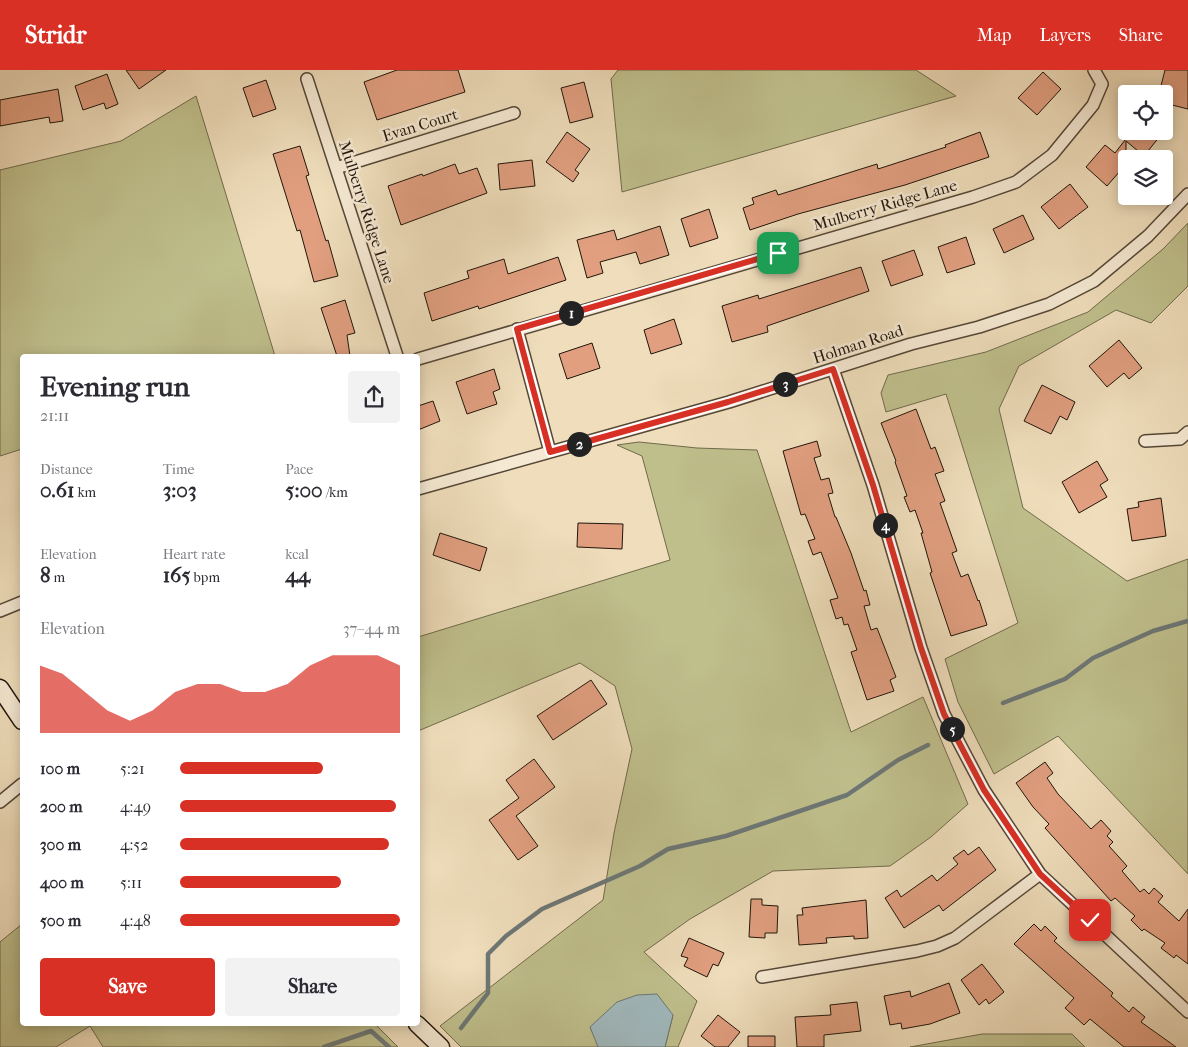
<!DOCTYPE html>
<meta charset="utf-8">
<style>
:root{--surface:#fff;--page:#f2f2f3;--text:#2b2b33;--muted:#7c7c81;--accent:#d93025}
body{margin:0;font-family:"IM FELL French Canon",serif;background:var(--page);color:var(--text);height:100vh;display:flex;flex-direction:column;font-size:19px;white-space:nowrap}
*{box-sizing:border-box;margin:0}
p{font-size:16px;color:var(--muted)}
.icon{flex:none;width:28px;height:28px;fill:none;stroke:currentColor;stroke-width:2;stroke-linecap:round;stroke-linejoin:round}
.map{position:relative;flex:1;overflow:hidden}
.details{position:absolute;left:20px;top:284px;width:400px;height:672px;display:flex;flex-direction:column;background:var(--surface);border-radius:5px;box-shadow:0 2px 12px #0003}
.details>*{flex:none}
.fabs{position:absolute;left:1118px;top:15px;display:grid;gap:10px}
.fabs a{display:grid;place-items:center;width:55px;height:55px;border-radius:5px;background:var(--surface);box-shadow:0 2px 12px #0003;font-size:25px}
.pin{position:absolute;display:grid;place-items:center;width:42px;height:42px;color:#fff;margin:-21px;border-radius:10px;box-shadow:0 2px 8px #0006}
.km{position:absolute;width:25px;height:25px;margin:-12px;border-radius:50%;background:#222;color:#fff;font-size:14px;line-height:25px;text-align:center}
.round{display:grid;place-items:center;flex:none;width:52px;height:52px;border-radius:5px;background:var(--page)}
.summary{display:flex;align-items:center;justify-content:space-between;height:85px;padding:0 20px}
h1{font-size:28px;font-weight:700;line-height:38px}
.figures{display:grid;grid-template-columns:repeat(3,1fr);gap:8px;height:85px;padding:5px 20px}
.figures div{display:grid;align-content:center}
.figures b{font-size:21px;font-weight:700}
.figures small{font-size:14px;font-weight:400}
.figures p{font-size:14px}
.chart{height:140px;padding:10px 20px}
.chart p{display:flex;justify-content:space-between}
.chart svg{width:100%;height:90px;margin-top:5px;fill:var(--accent);opacity:.7}
.primary-button{display:flex;gap:10px;margin-top:auto;padding:10px 20px}
.primary-button a{flex:1;height:58px;border-radius:5px;background:var(--accent);color:#fff;font-size:20px;font-weight:700;line-height:58px;text-align:center}
.primary-button a+a{background:var(--page);color:var(--text)}
ul{padding:0 20px;list-style:none;font-size:16px}
li{display:grid;grid-template-columns:80px 60px 1fr;align-items:center;height:38px}
li i{height:12px;border-radius:6px;background:var(--accent)}
header{display:flex;align-items:center;gap:30px;box-sizing:border-box;height:70px;padding:0 25px;background:var(--accent);color:#fff}
header strong{font-size:24px}
nav{display:flex;gap:28px;margin-inline-start:auto;font-size:18px}
.map>svg:first-child{display:block}
.green{fill:#bfbf8c;stroke:#706a4c}
.water{fill:#a0b8bc;stroke:#6d7775}
.lines{fill:none;stroke-linecap:round;stroke-linejoin:round}
.stream{stroke:#6d7775;stroke-width:4.5}
.building{fill:#e19f80;stroke:#20150b}
.street-casing{stroke:#544737;stroke-width:14}
.secondary-casing{stroke:#20150b;stroke-width:19}
.street{stroke:#f5e9d3;stroke-width:11}
.secondary{stroke:#f5e9d3;stroke-width:16}
.route-casing{stroke:#fff;stroke-width:10}
.route{stroke:#d93025;stroke-width:6}
.labels{text-anchor:middle;dominant-baseline:central;stroke-width:5;stroke-linejoin:round;paint-order:stroke}
.street-label{font-size:16px;fill:#20150b;stroke:#f5e9d3}
</style>
<header>
<strong>Stridr</strong>
<nav><a>Map</a><a>Layers</a><a>Share</a></nav>
</header>
<div class="map">
<svg width="1188" height="977" viewBox="0 0 1188 977">
<rect width="100%" height="100%" fill="#efddbb"/>
<filter id="stains"><feTurbulence type="fractalNoise" baseFrequency=".004" numOctaves="4"/><feColorMatrix values="0 0 0 0 .2 0 0 0 0 .09 0 0 0 0 .02 0 0 0 .5 -.17"/></filter>
<radialGradient id="worn" r=".72"><stop offset=".6" stop-color="#630" stop-opacity="0"/><stop offset="1" stop-color="#630" stop-opacity=".3"/></radialGradient>
<path class="green" d="M618,0h298l40,26 -334,96 -11,-113z
M196,26l79,260h-253v93l-22,7v-286l121,-29z
M1188,153v63l-37,37 -35,-13 -97,56 -20,43 24,99 104,73 61,-22v315l-130,-138 -64,38 -36,-72 -13,-43 73,-36 -72,-229 -60,18 -5,-19 7,-18 98,-23 102,-40 75,-63z
M639,372l58,6 60,2 94,282 72,-35 45,107 -37,33 -41,29 -117,5 -83,48 -46,33 53,49 -19,46h-13l8,-32 -83,12 9,20h-138l-21,-21 163,-126 11,-67 18,-84 -17,-63 -35,-23 -162,68v-94l252,-77 -28,-104 -25,-11z
M22,854v100h353l23,23h-295l-13,-21 -34,21h-56v-105z
M982,964h90l13,13h-175z"/>
<path class="water" d="M657,924l16,21 -8,32h-67l-8,-20 27,-25 20,-7z"/>
<g class="lines">
<path class="stream" d="M1003,633l62,-24 28,-21 60,-27 35,-10
M461,958l27,-35v-39l18,-18 36,-27 98,-43 28,-17 58,-13 121,-41 51,-35 30,-15
M324,977l47,-16 18,16"/>
</g>
<path class="building" d="M126,0h40l-27,19z
M397,0h61l7,22 -88,28 -13,-38z
M1165,0h23v39l-24,-6v-9h-5z
M1043,2l18,17 -24,26 -19,-17z
M107,4l11,30 -12,5 -2,-6 -21,7 -8,-24z
M266,10l10,29 -23,8 -10,-29z
M584,12l9,35 -23,6 -9,-35z
M58,19l5,32 -13,2 -1,-6 -49,9v-26z
M1132,61h32l-20,25 -18,-15v23l-19,22 -21,-19 19,-22 10,8z
M567,62l23,17 -15,21 4,3 -6,9 -27,-20z
M980,62l9,25 -84,28 -107,29 -48,16 -7,-22 11,-4 -2,-6 24,-8 2,5 99,-31 1,5 68,-22 -1,-2z
M300,76l9,29 -3,1 20,65 2,-1 10,36 -24,6 -14,-52 -3,1 -24,-77z
M532,90l3,26 -35,4 -2,-26z
M455,94l4,10 18,-6 10,25 -86,32 -13,-39 34,-12 1,2z
M1070,114l18,23 -29,22 -18,-22z
M709,139l9,29 -28,9 -9,-28z
M1023,145l11,24 -30,14 -11,-24z
M660,156l9,29 -29,9 -4,-12 -36,10 3,11 -16,5 -10,-38 37,-10 3,10z
M966,167l9,27 -28,9 -9,-26z
M914,180l9,25 -32,11 -9,-25z
M558,187l8,23 -87,29 -1,-3 -46,15 -8,-28 45,-15 -2,-7 37,-12 4,15z
M861,197l8,24 -102,35 1,6 -36,10 -10,-36 36,-11 1,4z
M345,230l10,33 -8,2 3,21h-13l-16,-48z
M674,249l8,25 -31,10 -7,-24z
M1119,270l23,28 -13,11 -5,-6 -17,14 -18,-21z
M592,273l8,25 -33,11 -8,-25z
M494,299l6,20 -7,3 4,12 -30,10 -11,-32z
M1042,315l33,17 -8,18 -7,-4 -9,18 -27,-13z
M433,331l7,20 -22,9v-24z
M916,339l15,40 4,-2 9,24 -9,3 10,27 -5,2 17,48 -5,2 9,24 7,-3 10,27 1,-1 8,25 -36,11 -21,-63 2,-1 -11,-39h2l-8,-23 -5,2 -6,-15 3,-1 -12,-34 1,-1 -15,-38z
M817,371l4,15 -7,2 7,22 8,-2 4,15 -5,1 7,23h1l15,36 13,38 2,-1 4,15 -6,1 7,24 6,-2 19,49 -6,3 4,11 -27,9 -16,-48 6,-2 -9,-26 -4,1 -2,-8 -6,2 -6,-19 8,-2 -17,-46 -8,3 -5,-14 7,-2 -10,-25 -4,1 -18,-64z
M1097,391l11,19 -8,5 7,12 -28,16 -17,-31z
M1161,428l5,38 -34,5 -5,-32 12,-2 -1,-5z
M578,453l45,1 -1,25 -45,-2z
M440,463l47,15 -7,23 -47,-16z
M591,610l16,24 -54,36 -16,-24z
M534,689l21,28 -39,29 22,30 -20,14 -29,-40 30,-22 -13,-18z
M1045,692l8,11 -6,5 11,16 33,35 10,-9 10,11 -4,5 6,6 -4,4 18,20 -5,5 18,21 4,-3 5,5 5,-6 9,8 -5,6 21,19 9,-12v55l-12,-9 -2,3 -13,-10 4,-5 -21,-14 -2,2 -11,-11 4,-4 -20,-18 -4,3 -66,-73 4,-4 -16,-17 -17,-24z
M979,777l17,23 -53,41 -4,-6 -35,23 -19,-30 12,-8 4,7 31,-22 5,6 21,-17 -5,-6 11,-8 4,5z
M751,829h11v6l16,1 -1,27h-12v5l-16,-1z
M866,830l2,38 -14,1v-3l-28,2 1,5 -28,2 -2,-30h6l-1,-7z
M1034,854l7,7 4,-5 12,12 -3,3 59,52 -2,3 18,16 4,-5 12,10 -4,5 35,25h-52l-34,-28 -6,6 -19,-17 9,-10 -60,-54z
M689,868l35,15 -6,13 -5,-2 -6,13 -23,-11 4,-8 -7,-2z
M982,894l22,28 -15,12 -3,-5 -7,6 -18,-25z
M949,913l11,30 -30,11 -28,5 -1,-6 -11,2 -6,-29 26,-5 1,6z
M857,932l4,29 -37,4v12h-27l-2,-30 36,-2 -1,-10z
M718,945l22,17 -12,15h-13l-14,-11z
M748,966h27v11h-27z"/>
<g class="lines">
<g class="street-casing">
<path id="street" d="M307,9l90,277
M336,98l178,-55
M517,259l33,123
M418,289l555,-162 43,-15 36,-27 41,-50 9,-21 -8,-14
M833,299l40,116 48,163 23,66 40,76 56,84 148,138
M1145,371l35,-2 8,-7
M418,419l311,-87 182,-58 68,-17 70,-23 45,-23 54,-45 40,-42
M0,541l22,-9
M0,732l22,-18
M762,907l155,-26 20,-5 18,-8 85,-64"/>
</g>
<g class="secondary-casing">
<path id="secondary" d="M0,618l22,33
M417,954l24,23"/>
</g>
<use href="#street" class="street"/>
<use href="#secondary" class="secondary"/>
</g>
<g class="lines">
<g class="route-casing">
<path id="route" d="M778,183l-261,76 33,123 178,-50 105,-33 40,116 48,163 23,66 40,76 56,84 50,46"/>
</g>
<use href="#route" class="route"/>
</g>
<g class="labels">
<g class="street-label">
<text transform="translate(420 55) rotate(-17)">Evan Court</text>
<text transform="translate(885 135) rotate(-16)">Mulberry Ridge Lane</text>
<text transform="translate(367 142) rotate(72)">Mulberry Ridge Lane</text>
<text transform="translate(858 274) rotate(-18)">Holman Road</text>
</g>
</g>
<rect width="100%" height="100%" filter="url(#stains)"/>
<rect width="100%" height="100%" fill="url(#worn)"/>
</svg>
<div class="fabs">
<a><svg class="icon" aria-label="locate" viewBox="0 0 24 24"><circle cx="12" cy="12" r="6"/><path d="M12 2v4M12 18v4M2 12h4M18 12h4"/></svg></a>
<a><svg class="icon" aria-label="layers" viewBox="0 0 24 24"><path d="M12 4l9 5-9 5-9-5zM3 14l9 5 9-5"/></svg></a>
</div>
<div class="pin" style="left:778px;top:183px;background:#1e9e55"><svg class="icon" aria-label="arrive" viewBox="0 0 24 24"><path d="M6 21V4h12l-3 4 3 4H6"/></svg></div>
<div class="pin" style="left:1090px;top:850px;background:#d93025"><svg class="icon" aria-label="check" viewBox="0 0 24 24"><path d="M5 12l5 5 9-10"/></svg></div>
<b class="km" style="left:571px;top:243px">1</b>
<b class="km" style="left:579px;top:374px">2</b>
<b class="km" style="left:785px;top:314px">3</b>
<b class="km" style="left:885px;top:455px">4</b>
<b class="km" style="left:952px;top:659px">5</b>
<section class="details">
<div class="summary"><div><h1>Evening run</h1><p>21:11</p></div><a class="round"><svg class="icon" aria-label="share" viewBox="0 0 24 24"><path d="M12 15V3M7 8l5-5 5 5M5 13v7h14v-7"/></svg></a></div>
<div class="figures">
<div><p>Distance</p><b>0.61<small> km</small></b></div>
<div><p>Time</p><b>3:03</b></div>
<div><p>Pace</p><b>5:00<small> /km</small></b></div>
</div>
<div class="figures">
<div><p>Elevation</p><b>8<small> m</small></b></div>
<div><p>Heart rate</p><b>165<small> bpm</small></b></div>
<div><p>kcal</p><b>44</b></div>
</div>
<div class="chart"><p><span>Elevation</span>37–44 m</p>
<svg viewBox="0 0 160 44" preserveAspectRatio="none"><path d="M0 44V11L10 15L20 24L30 33L40 38L50 33L60 24L70 20L80 20L90 24L100 24L110 20L120 11L130 6L140 6L150 6L160 11V44z"/></svg>
</div>
<ul>
<li><b>100 m</b>5:21<i style="width:65%"></i></li>
<li><b>200 m</b>4:49<i style="width:98%"></i></li>
<li><b>300 m</b>4:52<i style="width:95%"></i></li>
<li><b>400 m</b>5:11<i style="width:73%"></i></li>
<li><b>500 m</b>4:48<i style="width:100%"></i></li>
</ul>
<div class="primary-button"><a>Save</a><a>Share</a></div>
</section>
</div>
